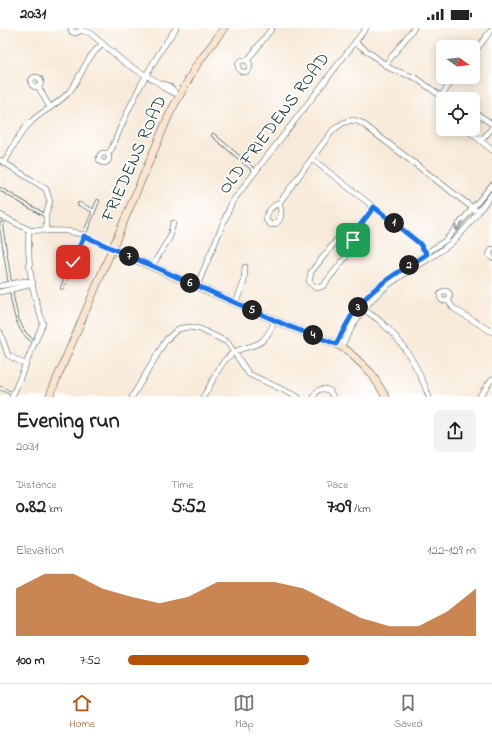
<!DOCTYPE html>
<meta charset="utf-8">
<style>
:root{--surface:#fff;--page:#f2f2f2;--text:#222;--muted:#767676;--line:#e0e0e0;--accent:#b45309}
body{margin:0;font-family:"Indie Flower",sans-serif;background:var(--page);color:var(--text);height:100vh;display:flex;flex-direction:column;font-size:15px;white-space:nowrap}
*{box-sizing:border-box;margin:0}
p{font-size:13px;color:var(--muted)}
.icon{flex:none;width:22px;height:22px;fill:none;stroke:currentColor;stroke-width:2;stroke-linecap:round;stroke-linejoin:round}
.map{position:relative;height:369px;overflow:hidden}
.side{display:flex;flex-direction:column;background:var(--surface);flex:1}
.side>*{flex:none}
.needle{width:26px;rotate:105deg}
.tools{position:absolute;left:436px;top:12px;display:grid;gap:8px}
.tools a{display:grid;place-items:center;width:44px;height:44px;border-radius:6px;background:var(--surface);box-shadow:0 2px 10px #0003;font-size:20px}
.pin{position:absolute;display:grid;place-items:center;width:34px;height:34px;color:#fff;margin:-17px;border-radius:8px;box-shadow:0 2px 6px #0006}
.km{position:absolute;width:20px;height:20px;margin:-10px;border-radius:50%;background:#222;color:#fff;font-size:11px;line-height:20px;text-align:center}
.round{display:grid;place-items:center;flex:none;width:42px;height:42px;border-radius:6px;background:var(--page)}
.overview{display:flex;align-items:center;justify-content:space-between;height:68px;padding:0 16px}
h1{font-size:22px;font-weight:700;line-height:30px}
.stats{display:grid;grid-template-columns:repeat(3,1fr);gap:6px;height:68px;padding:4px 16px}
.stats div{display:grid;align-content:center}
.stats b{font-size:20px;font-weight:700}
.stats small{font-size:11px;font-weight:400}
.stats p{font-size:11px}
.chart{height:112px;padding:8px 16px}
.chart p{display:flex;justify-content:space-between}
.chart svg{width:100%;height:72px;margin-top:4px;fill:var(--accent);opacity:.7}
ul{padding:0 16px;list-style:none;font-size:13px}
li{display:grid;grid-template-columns:64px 48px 1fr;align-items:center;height:30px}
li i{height:10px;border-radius:5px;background:var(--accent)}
.status{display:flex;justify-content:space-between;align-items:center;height:28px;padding:0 20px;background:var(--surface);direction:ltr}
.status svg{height:11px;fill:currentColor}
.tab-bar{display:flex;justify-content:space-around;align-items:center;height:56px;border-top:1px solid var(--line);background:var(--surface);font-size:11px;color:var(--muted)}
.tab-bar a{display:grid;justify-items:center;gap:2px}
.tab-bar .current{color:var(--accent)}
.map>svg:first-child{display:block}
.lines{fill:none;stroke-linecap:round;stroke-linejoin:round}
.lane-casing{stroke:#40574d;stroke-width:4}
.street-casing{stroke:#40574d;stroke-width:6}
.secondary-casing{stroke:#40574d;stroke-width:8}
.lane{stroke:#fff;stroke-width:2.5}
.street{stroke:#fff;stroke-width:5}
.secondary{stroke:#fce5cf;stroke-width:7}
.oneway{stroke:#8f9e9a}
.route-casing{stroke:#fff;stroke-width:8}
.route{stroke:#1a73e8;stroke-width:5}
.labels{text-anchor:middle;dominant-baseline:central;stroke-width:3.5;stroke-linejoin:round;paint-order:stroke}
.street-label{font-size:18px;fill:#1f3d34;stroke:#fff}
</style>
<div class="status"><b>20:31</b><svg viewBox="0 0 49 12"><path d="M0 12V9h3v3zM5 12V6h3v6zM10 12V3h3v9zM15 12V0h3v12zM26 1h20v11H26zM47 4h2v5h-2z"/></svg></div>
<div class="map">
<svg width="492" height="369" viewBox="0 0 492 369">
<rect width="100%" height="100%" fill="#fff"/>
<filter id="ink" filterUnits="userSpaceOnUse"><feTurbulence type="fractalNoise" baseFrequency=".025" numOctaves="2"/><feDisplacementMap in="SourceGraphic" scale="8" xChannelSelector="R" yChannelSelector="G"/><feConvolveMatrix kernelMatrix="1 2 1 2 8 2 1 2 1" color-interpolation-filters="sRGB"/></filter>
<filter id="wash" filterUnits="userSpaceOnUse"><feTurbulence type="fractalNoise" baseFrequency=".012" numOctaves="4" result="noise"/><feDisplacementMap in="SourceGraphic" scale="16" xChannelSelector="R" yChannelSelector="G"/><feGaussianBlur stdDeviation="0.9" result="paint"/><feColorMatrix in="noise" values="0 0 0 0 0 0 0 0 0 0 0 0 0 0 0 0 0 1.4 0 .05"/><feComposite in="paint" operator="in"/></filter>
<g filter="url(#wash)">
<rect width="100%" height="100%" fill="#f8ead9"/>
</g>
<g filter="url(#ink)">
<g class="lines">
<g class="lane-casing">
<path id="lane" d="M213,107l42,36
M0,161l46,27
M79,176l15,7
M5,190l-4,8 9,57
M58,228l15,6
M62,260l36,-87
M11,262c3,18 6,43 24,52
M0,360l13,6"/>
</g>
<g class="street-casing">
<path id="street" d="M71,0l1,4 4,1 4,-2 1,-3
M80,2l10,3 35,30 34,20 5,5 15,7
M355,14l36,27 25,9 29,21
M473,26l19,-25
M238 38a6 6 0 1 1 12 0a6 6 0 1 1-12 0Z
M247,33l25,-33
M385,37l29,-37
M31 54a5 5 0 1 1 10 0a5 5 0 1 1-10 0Z
M159,55c7,1 13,3 16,10
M38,58l12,22
M441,68l14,-19
M473,83l19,13
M466,101l26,21
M481,113l11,-13
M99 130a5 5 0 1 1 10 0a5 5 0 1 1-10 0Z
M108,126l4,-6c19,-46 35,-79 64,-120
M312,131l99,77 8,7 9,13
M0,132l46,29 4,13 -4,11v18
M4,135c8,-13 15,-31 27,-41 12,-12 27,-17 38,-30 13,-15 16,-35 33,-47
M279,175c3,9 4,20 -8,22l-5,-5c0,-8 6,-14 13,-17l54,-73c9,-7 19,-14 30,-6l115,88
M0,187l29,15 38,1 10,2 35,16
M347,207l6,5 -1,9 -29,37 -7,2 -7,-6 2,-10 29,-36z
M351,209l23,-30
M492,221l-3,6 3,3
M152,238l18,-29 3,-14
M0,258l25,-5 8,2
M197,258l35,-84 134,-174
M440 268a5 5 0 1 1 10 0a5 5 0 1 1-10 0Z
M0,264l25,-6 8,-3
M448,272l5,8 39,24
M236,274l8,-20 1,-15
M361,279c6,6 14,9 20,15 23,20 38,47 48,75
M0,304l8,23 18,10
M336,316c12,-21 23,-40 41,-57l69,-47 46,-55
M341,319c8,-15 16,-31 28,-44 22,-26 56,-38 82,-60 16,-13 28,-33 41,-49
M12,369l31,-74c-11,-29 -16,-63 -14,-93
M132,369l34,-57 12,-11 11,-2 11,2 27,13 22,32 49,23
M203,369c8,-12 14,-28 23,-38 20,-21 34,-1 49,-39
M314,369c2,-8 9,-10 16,-6l3,6
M479,369l13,-18"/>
</g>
<g class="secondary-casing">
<path id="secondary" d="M112,221l176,77 48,18 12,7 23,22 15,24
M49,369l121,-284 26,-47 28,-38"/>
</g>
<use href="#lane" class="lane"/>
<use href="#street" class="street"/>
<use href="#secondary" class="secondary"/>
</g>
<defs><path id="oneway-shaft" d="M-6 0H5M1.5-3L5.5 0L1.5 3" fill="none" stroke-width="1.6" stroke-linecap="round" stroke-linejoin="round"/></defs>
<use class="oneway" href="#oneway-shaft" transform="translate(459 198) rotate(131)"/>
</g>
<g class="lines" filter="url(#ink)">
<g class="route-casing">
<path id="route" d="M73,234l11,-26 204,90 48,18c7,-12 12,-24 20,-35 18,-24 46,-39 71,-55l-8,-11 -45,-36 -23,30 2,3"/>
</g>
<use href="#route" class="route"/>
</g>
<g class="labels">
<g class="street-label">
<text transform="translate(275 96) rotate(-53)">OLD FRIEDENS ROAD</text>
<text transform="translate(135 131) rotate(-66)">FRIEDENS ROAD</text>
</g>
</g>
</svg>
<div class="tools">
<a><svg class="needle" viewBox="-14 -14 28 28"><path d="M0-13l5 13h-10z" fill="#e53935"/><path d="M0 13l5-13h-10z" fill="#767676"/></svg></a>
<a><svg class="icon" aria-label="locate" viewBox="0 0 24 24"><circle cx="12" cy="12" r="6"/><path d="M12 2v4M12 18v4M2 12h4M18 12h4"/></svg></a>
</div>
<div class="pin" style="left:353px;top:212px;background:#1e9e55"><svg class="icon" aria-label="arrive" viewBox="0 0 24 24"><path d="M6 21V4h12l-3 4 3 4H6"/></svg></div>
<div class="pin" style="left:73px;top:234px;background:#d93025"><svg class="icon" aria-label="check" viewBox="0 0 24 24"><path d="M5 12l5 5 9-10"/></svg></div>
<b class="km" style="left:394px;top:195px">1</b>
<b class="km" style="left:409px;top:237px">2</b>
<b class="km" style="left:358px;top:279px">3</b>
<b class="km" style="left:313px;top:307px">4</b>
<b class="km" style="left:252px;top:282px">5</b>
<b class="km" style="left:190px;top:255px">6</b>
<b class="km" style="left:129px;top:228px">7</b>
</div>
<section class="side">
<div class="overview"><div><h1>Evening run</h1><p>20:31</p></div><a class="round"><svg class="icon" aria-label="share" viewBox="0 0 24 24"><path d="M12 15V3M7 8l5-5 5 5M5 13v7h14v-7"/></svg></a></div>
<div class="stats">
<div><p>Distance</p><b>0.82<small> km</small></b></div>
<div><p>Time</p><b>5:52</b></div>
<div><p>Pace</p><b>7:09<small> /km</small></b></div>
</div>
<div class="chart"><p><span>Elevation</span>122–129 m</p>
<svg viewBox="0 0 160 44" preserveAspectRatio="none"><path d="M0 44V15L10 6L20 6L30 15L40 20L50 24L60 20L70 11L80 11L90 11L100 15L110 24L120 33L130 38L140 38L150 29L160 15V44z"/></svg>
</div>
<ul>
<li><b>100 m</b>7:52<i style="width:52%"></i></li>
</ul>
</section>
<nav class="tab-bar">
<a class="current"><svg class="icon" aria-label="home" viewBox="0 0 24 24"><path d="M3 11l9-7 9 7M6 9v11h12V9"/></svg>Home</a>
<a><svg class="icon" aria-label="map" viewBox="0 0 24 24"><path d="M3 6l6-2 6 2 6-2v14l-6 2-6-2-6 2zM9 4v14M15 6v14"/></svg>Map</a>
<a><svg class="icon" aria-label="saved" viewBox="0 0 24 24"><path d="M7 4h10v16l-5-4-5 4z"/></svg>Saved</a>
</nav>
